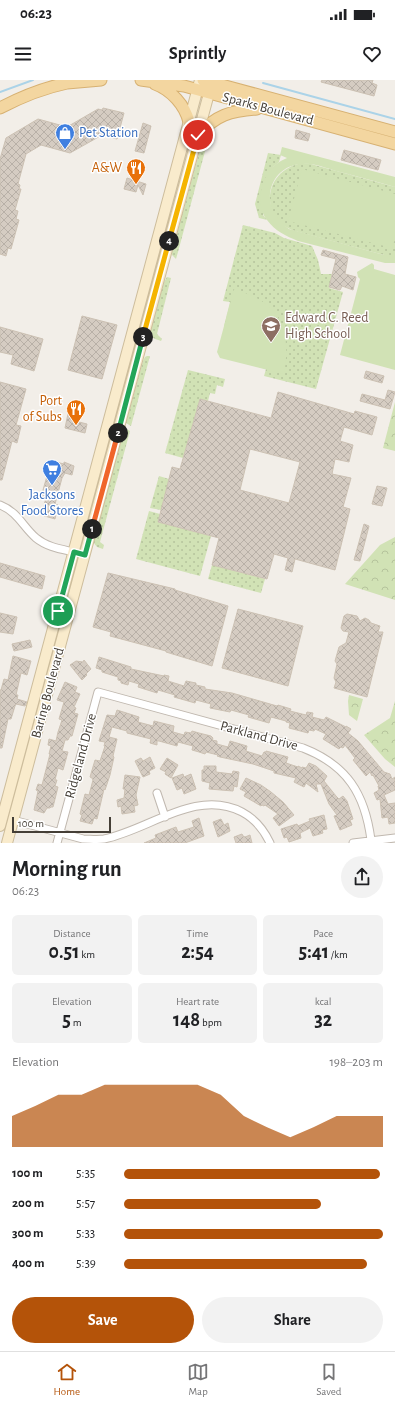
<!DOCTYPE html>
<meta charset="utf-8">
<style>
:root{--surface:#fff;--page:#f2f2f2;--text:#202124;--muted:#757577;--line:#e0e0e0;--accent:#b45309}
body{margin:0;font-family:"Alegreya Sans",sans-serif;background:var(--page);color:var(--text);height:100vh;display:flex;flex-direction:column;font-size:15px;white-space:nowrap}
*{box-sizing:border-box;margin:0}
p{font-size:13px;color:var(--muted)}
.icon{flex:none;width:22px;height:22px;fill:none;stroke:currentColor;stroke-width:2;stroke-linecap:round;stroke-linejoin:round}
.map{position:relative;height:763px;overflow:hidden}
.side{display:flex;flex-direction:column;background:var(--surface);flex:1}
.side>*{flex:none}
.scale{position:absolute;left:12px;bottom:10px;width:99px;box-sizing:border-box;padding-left:4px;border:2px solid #453f37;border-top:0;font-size:11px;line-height:14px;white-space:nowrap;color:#453f37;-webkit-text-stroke:3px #fff;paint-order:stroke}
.pin{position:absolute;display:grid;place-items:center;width:34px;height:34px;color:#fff;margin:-17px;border:2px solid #fff;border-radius:50%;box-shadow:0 1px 4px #0007}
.km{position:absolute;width:20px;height:20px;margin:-10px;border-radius:50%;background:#222;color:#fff;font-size:11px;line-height:20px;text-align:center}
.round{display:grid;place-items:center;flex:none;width:42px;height:42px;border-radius:21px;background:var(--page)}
.headline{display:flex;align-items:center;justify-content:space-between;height:68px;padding:0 12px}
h1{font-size:22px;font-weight:600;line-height:30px}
.figures{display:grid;grid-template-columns:repeat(3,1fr);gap:6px;height:68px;padding:4px 12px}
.figures div{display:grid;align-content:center;border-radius:6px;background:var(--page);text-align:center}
.figures b{font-size:20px;font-weight:600}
.figures small{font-size:11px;font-weight:400}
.figures p{font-size:11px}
.chart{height:112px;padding:8px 12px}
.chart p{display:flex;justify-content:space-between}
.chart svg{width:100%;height:72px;margin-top:4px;fill:var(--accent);opacity:.7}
.cta{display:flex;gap:8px;margin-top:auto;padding:8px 12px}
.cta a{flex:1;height:46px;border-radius:24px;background:var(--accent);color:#fff;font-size:16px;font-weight:600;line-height:46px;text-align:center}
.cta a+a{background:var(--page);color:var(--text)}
ul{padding:0 12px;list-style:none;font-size:13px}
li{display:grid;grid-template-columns:64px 48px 1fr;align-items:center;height:30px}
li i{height:10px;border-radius:5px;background:var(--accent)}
.status{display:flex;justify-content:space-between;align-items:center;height:28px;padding:0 20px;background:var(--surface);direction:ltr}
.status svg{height:11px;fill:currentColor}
header{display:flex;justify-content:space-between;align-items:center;height:52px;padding:0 12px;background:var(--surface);font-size:18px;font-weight:600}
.menu{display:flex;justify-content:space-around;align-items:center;height:56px;border-top:1px solid var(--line);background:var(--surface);font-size:11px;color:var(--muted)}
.menu a{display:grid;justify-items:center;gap:2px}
.menu .current{color:var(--accent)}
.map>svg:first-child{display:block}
.grass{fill:url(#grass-dots)}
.park{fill:url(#park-crowns)}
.pitch{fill:#d1e2b5}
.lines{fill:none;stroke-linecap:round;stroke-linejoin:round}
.stream{stroke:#abd3e8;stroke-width:2}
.building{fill:url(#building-cross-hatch);stroke:#ccc1b3;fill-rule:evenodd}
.minor-casing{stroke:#c0b8af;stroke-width:9}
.secondary-casing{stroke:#cdbd9c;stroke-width:12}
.primary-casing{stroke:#d7b172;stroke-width:13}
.minor{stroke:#fff;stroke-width:7}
.secondary{stroke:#f9ebcc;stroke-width:10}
.primary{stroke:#f3d6a0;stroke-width:11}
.split-1-casing{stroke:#fff;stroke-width:8}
.split-2-casing{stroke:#fff;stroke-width:8}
.split-3-casing{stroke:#fff;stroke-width:8}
.split-4-casing{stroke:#fff;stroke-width:8}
.split-5-casing{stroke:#fff;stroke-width:8}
.split-1{stroke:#22a559;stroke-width:5}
.split-2{stroke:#f0652b;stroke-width:5}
.split-3{stroke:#22a559;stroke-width:5}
.split-4{stroke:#f5b400;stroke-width:5}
.split-5{stroke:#f5b400;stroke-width:5}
.labels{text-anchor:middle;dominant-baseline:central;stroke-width:3;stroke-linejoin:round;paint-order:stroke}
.street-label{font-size:14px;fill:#453f37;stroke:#fff}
.shop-label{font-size:14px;fill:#366cbe;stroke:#fff;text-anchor:start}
.food-label{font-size:14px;fill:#c56008;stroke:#fff;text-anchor:end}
.education-label{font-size:14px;fill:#785e54;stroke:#fff;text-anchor:start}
</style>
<div class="status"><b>06:23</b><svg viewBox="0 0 49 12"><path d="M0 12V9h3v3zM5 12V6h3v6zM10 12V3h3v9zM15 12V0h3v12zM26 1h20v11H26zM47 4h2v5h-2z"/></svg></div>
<header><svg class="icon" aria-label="menu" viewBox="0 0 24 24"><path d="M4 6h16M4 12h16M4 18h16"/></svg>Sprintly<svg class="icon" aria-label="heart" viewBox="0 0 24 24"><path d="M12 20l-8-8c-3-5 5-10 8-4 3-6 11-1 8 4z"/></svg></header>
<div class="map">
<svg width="395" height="763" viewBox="0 0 395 763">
<defs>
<pattern id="grass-dots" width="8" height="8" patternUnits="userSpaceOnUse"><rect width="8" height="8" fill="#d1e2b5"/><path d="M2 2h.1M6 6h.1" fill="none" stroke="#b5c39c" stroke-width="1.8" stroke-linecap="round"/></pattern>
<pattern id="park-crowns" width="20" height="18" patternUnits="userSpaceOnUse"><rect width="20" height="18" fill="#d1e2b5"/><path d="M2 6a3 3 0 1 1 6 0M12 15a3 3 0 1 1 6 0" fill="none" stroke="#b5c39c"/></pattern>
<pattern id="building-cross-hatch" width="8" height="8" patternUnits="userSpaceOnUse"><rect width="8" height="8" fill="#d5ccc2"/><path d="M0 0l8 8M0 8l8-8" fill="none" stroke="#b8b0a7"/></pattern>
</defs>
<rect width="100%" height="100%" fill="#f2eee8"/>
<path class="grass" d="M211,49l-33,123 -2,7 -4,-4v-3l29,-106 6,-12z
M268,73l13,2 -2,7 -6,5 -10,48 4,5 -8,-2 -4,-14z
M303,83l8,1 84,23v68h-11l-89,-24c-37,-12 -32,-62 8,-68z
M243,145l32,8 9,5 28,8 6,14 3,14h11l-3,14 14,4 -27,97 -52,-13 2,-7 -19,-5 -23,-38 6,-24 -7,-1z
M167,197l4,1 -14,56 5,5 -1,2c-5,-2 -9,-2 -11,-8l14,-51z
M147,276h3l-19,70 -5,-3 17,-62 2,-4z
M188,290l37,9 -2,8 -6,-2 -2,9 -5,-1 -2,8 -8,-2 -17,59 -18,-5z
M125,348l5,3 -30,111 4,3 -1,4 -6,-2 -4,-5z
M159,396l10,3 -8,31 -11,-2z
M149,431l11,3 -2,8 53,14 -11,40 -64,-17z
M212,485l53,14 -4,14 -53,-14z"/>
<path class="park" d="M395,322v49l-12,-3z
M395,457v63l-50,-16 35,-39z
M349,615l14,4 -6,22 -8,-6 -1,-14z
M395,621v66l-10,-8 -21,-24 26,-17z"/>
<path class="pitch" d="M282,67l113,30v10c-20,-6 -39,-11 -59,-16 -11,-3 -22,-8 -33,-7 -17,0 -31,12 -33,30 -1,15 7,26 19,35l95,26h11v8h-10l-87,-22c-12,-5 -23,-10 -31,-21 -10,-12 -8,-34 1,-47 5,-8 12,-12 19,-15l-7,-3z
M302,89l93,25v45l-3,9 -104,-27z
M372,183l2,2v4l21,6v95l-55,-15 20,-76 -2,-2 -1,-5z
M234,209c46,14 58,39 50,85l-64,-16 -3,-6z"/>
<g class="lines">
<path class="stream" d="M263,3l132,36
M0,12l33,-12"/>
</g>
<path class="building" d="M322,0h36l5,1v-1h10l-1,3 5,2 -3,11 -53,-14z
M103,28l21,5 -7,26 -15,-4 -32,18 -29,-8 -15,9 -8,30 2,1 -1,4h2l-6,21 3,1 -2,8 3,1 -8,29 -3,-1 -2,8 -6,-2v-95l6,-21 32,-19 29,8 31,-18 4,1z
M143,43l8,3 -7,27 -9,-2z
M296,50l14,4 -2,7 -13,-3z
M344,70l37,10 -3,10 -37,-10z
M127,98l19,6 -3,11 -5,-10 -2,7 -12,-3z
M323,170l25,7 -3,17 11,3 -3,13 -11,-4 -2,4 -11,-3 7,-28 -15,-4z
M82,236l35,9 -15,54 -34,-9z
M0,247l43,12 -9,32 -23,-7 2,-9 -13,-3z
M366,291l18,5 -2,7 -18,-5z
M0,302l26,7 -10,36 5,1 -4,17 -5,-2 -10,39h-2z
M388,310l7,2 -5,17 -30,-8 2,-7 23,6z
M278,312l76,22 1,-3 22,6 -5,18 -28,-8 -4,14 13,4 -4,17 -14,-3 -3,15 19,4 -8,29 7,2 -15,61 -40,-11 -3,13 -7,-2 3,-12 -14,-4 -7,25 -55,-14 7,-27 -61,-16 14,-55 8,2 20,-70 71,19zM250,369l50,13 -11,41 -49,-13z
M69,329l2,11 16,4 -2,9 -20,-5z
M56,382l8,2v-2l10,4 -2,9 -7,-2 -3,5 -7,26 3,1 -3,14 -14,-4 5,-17 -5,-1 6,-21 5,1z
M377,406l10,2 -5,18 -10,-2z
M364,444l5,2 -9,35 -6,-1z
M0,483l45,13 -3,13 -42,-12z
M108,493l67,16v1l53,16 -16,60 -46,-14v-1l-56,-15 1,-4 -18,-5z
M238,529l65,17 -15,60 -66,-18z
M0,533l17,4 -4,17 -13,-2z
M347,534l10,2 3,5 5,-3 4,2 2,3 9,3 -2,6h5l-16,65 -33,-9 2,-6 -2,-4 3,-14 -2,-3 4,-14 7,-4 3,-11 -6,-1 -2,-3 3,-12z
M30,560l2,7 -18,4 -2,-7z
M13,576l18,5 -4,14 -6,-2 -5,22h2l-1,4 10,3 -2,4 -9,-2 -1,2 -4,13h-3l-6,29h-2v-58h1l3,-11 4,1z
M99,577l32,10v2l33,7v-1l5,1 -1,5 16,5 2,-5 10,2v2l9,2v2l27,4 45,13 1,-1 13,4 -1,2 16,4 1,-3 6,1 -1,4 12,3 2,-3 20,10v-1l5,3 -3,4 10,8 26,31 6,2 2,5 3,-2v13l-11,5 4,9 7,-1v20l-6,1 -1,-7 -6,1 -2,-19 -3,1 -3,-7 5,-3 -1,-4h1l-6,-11 -1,1 -2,-4 -4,4 -13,-16 2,-2 -10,-13 -2,3 -2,-1 -2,2 -16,-10 3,-5 -11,-5 -1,2 -5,-1 -1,3 -19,-5 1,-5 -4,-1v-1l-15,-4 -2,6 -21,-6 1,-2 -18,-5 -1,2 -20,-4 1,-4 -15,-4 -1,3 -21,-6 1,-2 -17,-5 -1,3 -19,-6 1,-3 -10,-3 -1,4 -7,-2v-2l-3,-1v-3l-16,-5v-2l-6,-2z
M84,580l7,9 -5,5 1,1 -5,5 -12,-15 6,-4 7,1z
M65,602l12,5 -2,5 5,2 -6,13 2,1 -2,5 4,1 -6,22h-2l-2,4h-3l-3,11 6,1 -5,18 -5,-2 -3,12h2l-2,6 3,1 -5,20h-2l-1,1h-3l-3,5 -10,-3 4,-19 -2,-1 2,-6 4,1 8,-31h-1l2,-8 -3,-1 1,-6 7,2 2,-9 4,-12 -3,-1 5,-17 -7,-2z
M117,630l22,7 -1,5 15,4 1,-5 20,5 -1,6 11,3 1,-3 6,1 1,-2 7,2 12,3 2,2 -1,2 5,1v3l11,3 2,-6 17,5 -1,5 3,1 13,4 2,-4h2v-1l22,6 -2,6 12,4v-1l4,2v-1l4,1 3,-5 7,3 11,10 -3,5 12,15 3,3 4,-3 4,5 6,18 -3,1 2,5 -12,5 -6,-14 3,-1 -8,-11 -8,-20h-5l2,8 -12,-9 -2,4 -10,-5 2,-4 -22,-5v-2l-21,-7 -33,-7 -3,-1 1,-1 -12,-3 -1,2 -6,-2 -7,-2 1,-4 -15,-4 -1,4 -18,-5h-2v4l-7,-2 1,-4 -24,-6v-2l-15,-4 -3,10 8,2 -4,17 1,1 -4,18 -5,15 -1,-1 -7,30 -3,-1 -2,6 -12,-3 2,-6 -2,-1 5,-20 4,1 4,-15 -1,-2 -2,-1 5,-17 5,1 5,-15h-1l1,-4 -6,-1 8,-26 8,1z
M150,677l5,11 -6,3 1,3 -7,3 -8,-16 6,-3 2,3z
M167,678l11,7 -7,13 -6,-4 1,-2 -6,-3z
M204,686h12v6l16,2 1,-3 6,1 -2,15 -3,-1 -1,5 -24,-2 1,-6 -8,-2v-11h2z
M183,694l1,3 7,-3 5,15 -12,5 -2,-6 -5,2 -5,-12z
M125,695l15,2 -4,18 2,10 -4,1 1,6 -13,2 -1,-8 -3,1 -1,-7 7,-2 1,-9h-2z
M246,698l15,7 10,7 12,10 11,13 -15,11 -6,-8 5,-4 -13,-9 -1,1 -2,-1 -1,1 -17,-10 2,-4 -6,-3z
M324,735l3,14 -5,1 1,3 -10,3 -3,-8 -10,5 1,5 -12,4 -2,-5 -3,1 -3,-9 16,-5 1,2 12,-5 -1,-2z
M199,738l5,18 -19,7h-41l12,-5 -1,-3 21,-8 2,5 16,-5 -2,-6z
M221,739l3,6 4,-2 2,8 -12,6 -5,-15z
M242,754l1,2 2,1 5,-2 2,8h-16l-2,-6z"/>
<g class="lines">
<g class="minor-casing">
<path id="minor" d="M0,425c18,7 23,22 36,33 11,9 25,11 38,14
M157,713l8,24
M13,740l70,19c7,0 14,1 21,0 45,-9 92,-51 138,-27 13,7 22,18 28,31
M57,763l41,-151 205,56c44,17 62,46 68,92
M353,763l42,-5"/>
</g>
<g class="secondary-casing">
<path id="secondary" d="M0,746l200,-746
M7,763l204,-757"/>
</g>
<g class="primary-casing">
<path id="primary" d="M141,0l43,6 211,58
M203,0l192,52
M155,4c16,6 30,21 34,38
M0,28c21,-11 43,-20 67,-25 11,-1 23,-2 34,-3
M198,55c18,-20 32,-24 59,-26"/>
</g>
<use href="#minor" class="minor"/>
<use href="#secondary" class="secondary"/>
<use href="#primary" class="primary"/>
</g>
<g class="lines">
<g class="split-1-casing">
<path id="split-1" d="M58,531l16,-59 11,3 7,-26"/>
</g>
<g class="split-2-casing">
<path id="split-2" d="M92,449l26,-96"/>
</g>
<g class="split-3-casing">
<path id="split-3" d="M118,353l25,-96"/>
</g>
<g class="split-4-casing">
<path id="split-4" d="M143,257l26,-96"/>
</g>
<g class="split-5-casing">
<path id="split-5" d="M169,161l29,-106"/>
</g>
<use href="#split-1" class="split-1"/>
<use href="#split-2" class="split-2"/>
<use href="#split-3" class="split-3"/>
<use href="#split-4" class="split-4"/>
<use href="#split-5" class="split-5"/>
</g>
<defs>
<g id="shop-pin" transform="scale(1)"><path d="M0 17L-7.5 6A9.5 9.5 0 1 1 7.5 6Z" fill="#3f7fe0" stroke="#fff"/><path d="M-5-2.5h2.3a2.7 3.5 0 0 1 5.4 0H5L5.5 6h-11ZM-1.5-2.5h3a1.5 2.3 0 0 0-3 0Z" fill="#fff"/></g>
<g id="restaurant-pin" transform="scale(1)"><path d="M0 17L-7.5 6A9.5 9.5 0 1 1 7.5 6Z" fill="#e8710a" stroke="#fff"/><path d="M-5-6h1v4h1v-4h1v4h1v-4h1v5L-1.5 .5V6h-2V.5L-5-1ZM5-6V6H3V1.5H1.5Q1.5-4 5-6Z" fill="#fff"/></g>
<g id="school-pin" transform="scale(1)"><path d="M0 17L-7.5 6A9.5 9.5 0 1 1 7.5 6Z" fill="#8d6e63" stroke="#fff"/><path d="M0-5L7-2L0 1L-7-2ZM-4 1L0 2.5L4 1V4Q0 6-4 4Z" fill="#fff"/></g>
<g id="supermarket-pin" transform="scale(1)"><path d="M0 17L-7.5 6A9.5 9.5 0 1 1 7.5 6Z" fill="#3f7fe0" stroke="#fff"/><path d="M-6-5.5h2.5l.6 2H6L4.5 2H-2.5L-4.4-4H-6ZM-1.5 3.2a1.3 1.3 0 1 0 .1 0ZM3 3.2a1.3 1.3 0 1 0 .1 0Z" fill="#fff"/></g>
</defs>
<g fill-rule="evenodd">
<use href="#shop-pin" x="65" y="53"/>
<use href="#restaurant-pin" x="136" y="88"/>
<use href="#school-pin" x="271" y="246"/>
<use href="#restaurant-pin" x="76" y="329"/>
<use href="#supermarket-pin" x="52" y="389"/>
</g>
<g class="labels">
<g class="street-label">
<text transform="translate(268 29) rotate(15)">Sparks Boulevard</text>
<text transform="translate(48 613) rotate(-75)">Baring Boulevard</text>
<text transform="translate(259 656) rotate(15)">Parkland Drive</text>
<text transform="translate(81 676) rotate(-75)">Ridgeland Drive</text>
</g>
<g class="shop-label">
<text x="79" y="53">Pet Station</text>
<text x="52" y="415" text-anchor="middle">Jacksons<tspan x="52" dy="16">Food Stores</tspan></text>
</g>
<g class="food-label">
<text x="122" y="88">A&amp;W</text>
<text x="62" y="321">Port<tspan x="62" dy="16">of Subs</tspan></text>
</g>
<g class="education-label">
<text x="285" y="238">Edward C. Reed<tspan x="285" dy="16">High School</tspan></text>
</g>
</g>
</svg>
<div class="scale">100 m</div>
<div class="pin" style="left:58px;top:531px;background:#1e9e55"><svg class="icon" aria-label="arrive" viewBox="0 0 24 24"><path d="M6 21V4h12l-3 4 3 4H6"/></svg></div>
<div class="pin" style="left:198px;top:55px;background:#d93025"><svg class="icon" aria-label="check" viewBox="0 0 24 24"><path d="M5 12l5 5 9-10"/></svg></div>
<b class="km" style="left:92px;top:449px">1</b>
<b class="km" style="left:118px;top:353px">2</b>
<b class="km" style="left:143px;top:257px">3</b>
<b class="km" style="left:169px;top:161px">4</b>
</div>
<section class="side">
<div class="headline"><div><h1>Morning run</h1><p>06:23</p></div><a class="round"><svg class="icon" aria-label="share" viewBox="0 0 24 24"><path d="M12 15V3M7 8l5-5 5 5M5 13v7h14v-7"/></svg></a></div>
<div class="figures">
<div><p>Distance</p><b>0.51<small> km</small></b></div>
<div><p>Time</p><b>2:54</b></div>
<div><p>Pace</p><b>5:41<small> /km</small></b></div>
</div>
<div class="figures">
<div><p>Elevation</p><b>5<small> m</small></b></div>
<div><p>Heart rate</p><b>148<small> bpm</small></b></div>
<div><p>kcal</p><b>32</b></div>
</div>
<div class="chart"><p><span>Elevation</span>198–203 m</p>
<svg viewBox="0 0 160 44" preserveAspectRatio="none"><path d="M0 44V25L10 19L20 12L30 12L40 6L50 6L60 6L70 6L80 6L90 12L100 25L110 32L120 38L130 32L140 25L150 25L160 25V44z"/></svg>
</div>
<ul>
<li><b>100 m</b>5:35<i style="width:99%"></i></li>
<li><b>200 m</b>5:57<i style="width:76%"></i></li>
<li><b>300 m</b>5:33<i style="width:100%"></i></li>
<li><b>400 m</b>5:39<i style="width:94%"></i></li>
</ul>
<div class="cta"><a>Save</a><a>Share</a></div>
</section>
<nav class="menu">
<a class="current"><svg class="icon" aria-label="home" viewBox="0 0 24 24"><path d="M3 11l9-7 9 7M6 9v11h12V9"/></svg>Home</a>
<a><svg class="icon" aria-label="map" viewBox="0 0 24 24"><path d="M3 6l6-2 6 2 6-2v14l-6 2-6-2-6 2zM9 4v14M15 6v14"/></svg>Map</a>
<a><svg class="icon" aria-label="saved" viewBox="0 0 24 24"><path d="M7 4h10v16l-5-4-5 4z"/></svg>Saved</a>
</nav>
